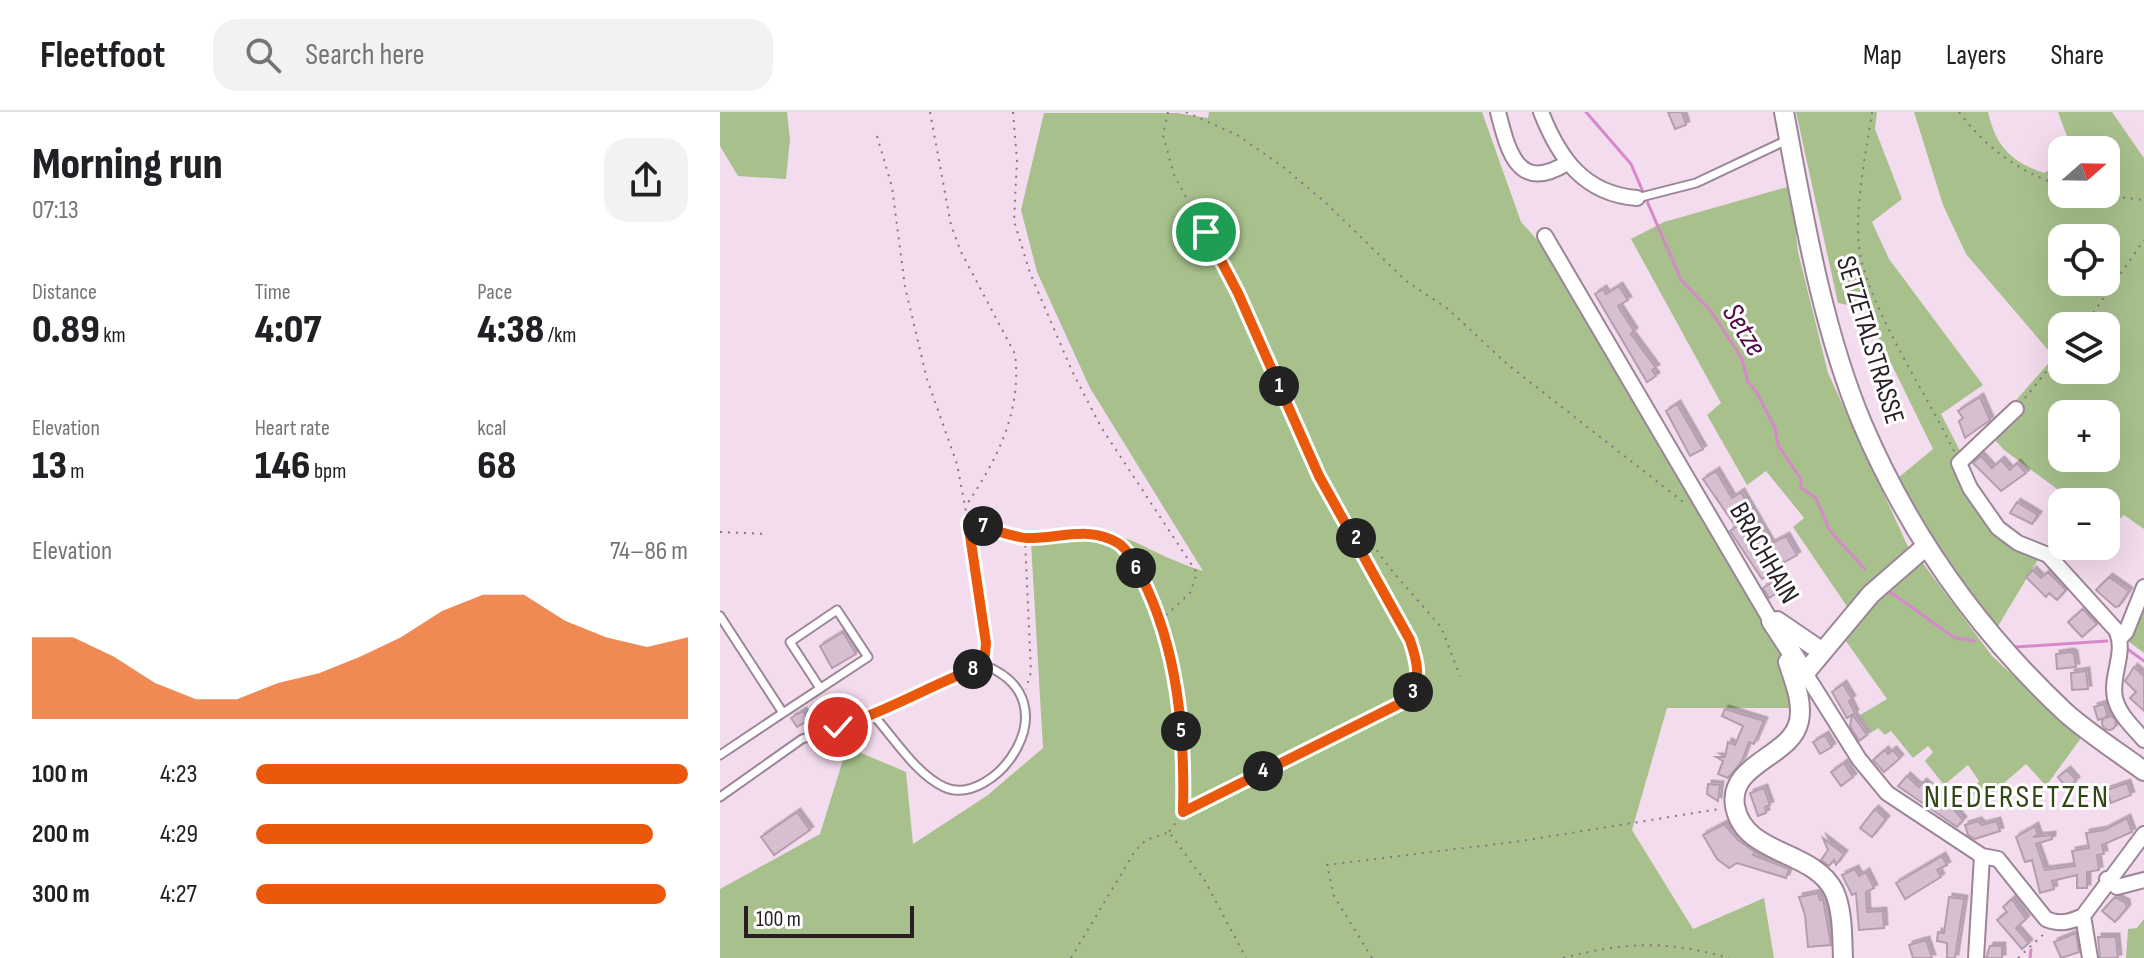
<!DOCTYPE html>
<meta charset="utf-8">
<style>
:root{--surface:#fff;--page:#f2f2f2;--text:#202124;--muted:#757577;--line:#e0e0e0;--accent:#ea580c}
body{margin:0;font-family:"Sofia Sans Condensed",sans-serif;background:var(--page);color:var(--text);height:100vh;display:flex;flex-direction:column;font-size:30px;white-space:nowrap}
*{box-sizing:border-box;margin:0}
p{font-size:26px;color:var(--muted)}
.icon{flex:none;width:44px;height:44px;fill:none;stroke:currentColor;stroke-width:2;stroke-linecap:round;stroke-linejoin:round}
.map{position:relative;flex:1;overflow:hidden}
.sheet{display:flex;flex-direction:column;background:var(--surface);width:720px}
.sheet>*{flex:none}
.needle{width:52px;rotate:70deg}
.tools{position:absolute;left:1328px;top:24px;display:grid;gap:16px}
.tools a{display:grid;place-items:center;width:72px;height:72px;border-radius:16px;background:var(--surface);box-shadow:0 8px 32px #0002;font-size:40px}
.scale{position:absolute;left:24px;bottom:20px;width:170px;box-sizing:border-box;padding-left:8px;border:4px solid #281f26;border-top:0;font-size:22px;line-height:28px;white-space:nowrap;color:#281f26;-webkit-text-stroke:6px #fff;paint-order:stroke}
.pin{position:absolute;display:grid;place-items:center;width:68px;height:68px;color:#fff;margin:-34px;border:4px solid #fff;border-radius:50%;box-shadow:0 2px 8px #0007}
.km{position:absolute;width:40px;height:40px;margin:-20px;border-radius:50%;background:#222;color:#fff;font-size:22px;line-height:40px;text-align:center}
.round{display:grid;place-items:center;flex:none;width:84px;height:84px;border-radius:24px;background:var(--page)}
.summary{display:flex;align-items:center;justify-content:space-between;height:136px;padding:0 32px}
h1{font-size:44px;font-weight:800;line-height:60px}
.metrics{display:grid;grid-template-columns:repeat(3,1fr);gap:12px;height:136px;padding:8px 32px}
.metrics div{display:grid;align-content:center}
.metrics b{font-size:40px;font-weight:800}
.metrics small{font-size:22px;font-weight:400}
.metrics p{font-size:22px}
.chart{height:224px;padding:16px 32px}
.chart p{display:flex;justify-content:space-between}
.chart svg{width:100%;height:144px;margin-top:8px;fill:var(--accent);opacity:.7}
ul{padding:0 32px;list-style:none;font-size:26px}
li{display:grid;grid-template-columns:128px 96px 1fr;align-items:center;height:60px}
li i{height:20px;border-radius:10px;background:var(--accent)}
header{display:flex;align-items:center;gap:48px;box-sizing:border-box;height:112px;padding:0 40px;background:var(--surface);border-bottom:2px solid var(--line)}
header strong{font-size:38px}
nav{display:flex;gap:44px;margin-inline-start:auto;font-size:28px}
.search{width:560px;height:72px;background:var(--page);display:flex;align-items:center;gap:20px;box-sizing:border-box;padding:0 28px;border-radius:24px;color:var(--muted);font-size:30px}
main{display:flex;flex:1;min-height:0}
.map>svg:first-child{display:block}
.green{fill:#a8c18c;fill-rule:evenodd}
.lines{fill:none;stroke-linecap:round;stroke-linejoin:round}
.stream{stroke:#d688ca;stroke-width:3}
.building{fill:#d7bfd2;stroke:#b49daf;stroke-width:2;filter:url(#shadow)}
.service-casing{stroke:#9b8597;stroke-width:11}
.minor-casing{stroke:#9b8597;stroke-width:18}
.tertiary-casing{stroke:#9b8597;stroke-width:22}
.path{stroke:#867682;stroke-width:2;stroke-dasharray:2 6;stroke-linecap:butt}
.service{stroke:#fff;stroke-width:7}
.minor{stroke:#fff;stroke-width:14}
.tertiary{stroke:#fff;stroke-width:18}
.route-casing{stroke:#fff;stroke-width:16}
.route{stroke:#ea580c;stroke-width:10}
.labels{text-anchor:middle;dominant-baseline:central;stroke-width:6;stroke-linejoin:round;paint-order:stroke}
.street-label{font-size:28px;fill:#281f26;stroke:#fff}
.water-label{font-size:30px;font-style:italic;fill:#51094a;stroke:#fff}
.quarter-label{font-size:32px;letter-spacing:2px;fill:#324714;stroke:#fff}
</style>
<header>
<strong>Fleetfoot</strong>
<div class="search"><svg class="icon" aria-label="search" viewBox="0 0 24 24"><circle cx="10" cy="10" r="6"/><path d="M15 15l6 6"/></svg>Search here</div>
<nav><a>Map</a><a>Layers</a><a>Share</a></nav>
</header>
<main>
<section class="sheet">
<div class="summary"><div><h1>Morning run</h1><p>07:13</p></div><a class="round"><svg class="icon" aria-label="share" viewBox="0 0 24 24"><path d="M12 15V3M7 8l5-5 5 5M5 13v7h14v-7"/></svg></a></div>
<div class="metrics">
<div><p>Distance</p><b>0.89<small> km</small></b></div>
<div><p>Time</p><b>4:07</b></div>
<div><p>Pace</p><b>4:38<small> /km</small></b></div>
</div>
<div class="metrics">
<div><p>Elevation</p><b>13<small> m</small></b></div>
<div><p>Heart rate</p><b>146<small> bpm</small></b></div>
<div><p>kcal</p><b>68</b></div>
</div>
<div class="chart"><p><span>Elevation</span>74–86 m</p>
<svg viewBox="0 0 160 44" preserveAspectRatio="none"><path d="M0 44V19L10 19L20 25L30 33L40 38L50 38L60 33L70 30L80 25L90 19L100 11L110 6L120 6L130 14L140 19L150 22L160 19V44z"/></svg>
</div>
<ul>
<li><b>100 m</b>4:23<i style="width:100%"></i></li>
<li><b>200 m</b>4:29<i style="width:92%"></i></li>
<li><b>300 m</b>4:27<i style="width:95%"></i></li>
</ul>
</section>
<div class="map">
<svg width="1424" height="846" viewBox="0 0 1424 846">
<defs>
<filter id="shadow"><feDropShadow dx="3.5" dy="-3.5" stdDeviation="0" flood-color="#0004"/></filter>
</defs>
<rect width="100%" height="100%" fill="#f4dcef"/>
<path class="green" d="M0,0h67l3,27 -4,40 -48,-3 -18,-30z
M489,0h273l39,110 45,50 172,295 44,89 11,52h-126l-35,122 61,99 71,-31 10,60h-1054v-69l100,-55 27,-87 59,25 7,72 75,-49 55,-47 -12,-205c84,-32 98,5 172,28l-113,-183 -53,-116 -16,-62 23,-97h133l31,5z
M1076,0h81l-2,17 27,70 -30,23 17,37 94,126 -42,29 56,108 42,36 -44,73 -55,-79 -42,-74 35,-29 -69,-141 -26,-5z
M1194,0h74c8,34 22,49 56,61l18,-11v32h44v-44h-34l-14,-38h54l32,46v371l-20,-14 -14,13 -4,-3v-23h-31l-71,-52 -16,-18 66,-75 -88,-103 -23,-49zM1342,126h44v44h-44zM1342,214h44v44h-44zM1342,302h44v44h-44z
M1071,74l7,66 30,121 82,178 -62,57 -55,-81 11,-9 -38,-47 -19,14 -40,-70 14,-12 -90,-164 33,-17z
M1202,450l70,94 89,82 -35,48 -20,-22 -44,38 -11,-10 8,-11 -11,-16 -24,20 -19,-24 8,-9 -5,-6 -15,12 -22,-27 -6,4 -7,-7 -6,4 -12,-17 27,-16 -46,-65 42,-41z
M1424,493v48l-16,-12z
M1424,807v39h-18l2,-29 9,-1z"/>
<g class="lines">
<path class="stream" d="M866,0l45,52 50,116 30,31 30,46 7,25 8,9 19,37 3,17 23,34v9l15,10 14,33 35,38
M1170,480l65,46 20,3
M1295,535l92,-6
M1406,536l18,13
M1310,846l1,-8"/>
</g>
<path class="building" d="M948,0h14l4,13 -11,4z
M899,174l9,14 -10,6 16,25 -3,3 25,34 -4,2 4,6 -9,6 -52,-88 8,-5 3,5z
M1260,285l10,23 -25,18 -6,-17 4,-3 -5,-7z
M957,292l26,45 -13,7 -24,-45z
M1261,344l11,12 9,-8 9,10 7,-7 9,10 -25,18 -28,-28z
M996,359l16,27 9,-6 30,52 15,-8 11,19 -25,14 2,3 -12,7 -32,-48 6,-4 -33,-48z
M1297,390l21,13 -6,9 -22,-11z
M1313,458l8,8 7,-6 18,18 -9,10 -8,-7 -3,4 -20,-20z
M1389,465l20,14 -10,15 -4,1 -19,-17z
M1053,470l6,10 -10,6 -6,-10z
M1363,497l14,15 -15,13 -14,-15z
M123,520l13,22 -24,14 -12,-22z
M1350,540l4,2 2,13 -19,2 -1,-15z
M1414,555l10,9v35l-14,-13 6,-6 -11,-11z
M1366,559l2,18 -16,1 -1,-17z
M1123,572l9,15 -3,2 6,12 -2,2 14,20 -8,6 -9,-15 2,-11 -5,3 -15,-26z
M1384,592l4,13 -10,3 -4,-13z
M1005,597l39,12 -10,23 -5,-2 -7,19 -14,17 -10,-4 5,-13 -7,-4h9l3,-15 7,3 8,-19 -21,-10z
M83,599l6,9 -12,7 -6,-9z
M1382 611a7 7 0 1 1 14 0a7 7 0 1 1-14 0Z
M1105,623l7,12 -12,7 -7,-12z
M1165,638l3,4 5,-4 7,8 -16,14 -11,-12z
M1124,651l9,14 -12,9 -10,-14z
M1347,658l9,10 -8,10 -10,-13z
M1187,664l12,11 4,-5 25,21 15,17 -6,7 -59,-41z
M1407,671l4,12 -20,8 -4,-13z
M988,672l12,1 -2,16 -11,-7z
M1044,676l6,17 -5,2 1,6 -8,3 -8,-23z
M1155,697l11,10 -14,18 -12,-9z
M77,700l13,18 -36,25 -13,-18z
M1407,706l5,14 -30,13 2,9 -7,1 2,15 -12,2v16h-10v-13l-25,6 2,8 -14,4 -8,-33 -7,2 -9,-25 19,-11 3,9 -5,2 19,-2v4l-16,5 9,26 30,-4 -3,-15 17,-3 -3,-15 18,-3z
M1258,709l4,4 15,-4 3,10 -25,8 -7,-4 -3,-10z
M1004,712l14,16 17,12 -2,3 36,14 -3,9 -49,-15 -8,5 -12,-9 -14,-24z
M1103,726l21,16 -8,11 -2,-5 -5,6 -8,-6 7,-10z
M1222,744l5,9 -10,5 4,7 -36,22 -9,-16z
M1135,757l4,7 7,-4 8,16 -8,4 1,20 16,-1 1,17 -25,2 -3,-37 -4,2 -10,-20z
M1098,781l2,7 3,-1 8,46 -23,2 -3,-32 -6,-18z
M1229,785l15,2 -9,59h-8v-15l-10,-2 1,-9 6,1z
M1395,785l11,6 1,5 -12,14 -13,-11z
M1292,787l14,20 -10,9 13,15 -7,6 -25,-29 10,-8 -4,-5z
M1356,821l3,19 -18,6 -7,-16z
M1378,825h18l2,21h-18z
M1206,828l6,18h-19l-4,-13z
M1270,834h12v12h-16z"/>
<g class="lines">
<g class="service-casing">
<path id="service" d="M917,86l59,-15 91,-43
M0,504l63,97
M0,643c49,-33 99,-66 148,-98l-31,-47 -47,32 30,46
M0,685l82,-58 72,-23 110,-51c92,36 9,145 -40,122 -28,-13 -50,-49 -70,-71"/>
</g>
<g class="minor-casing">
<path id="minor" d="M778,0c10,38 19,82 69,51
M821,0c18,46 43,82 96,86
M825,124l226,385
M1296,297l-57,54 11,25 28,40 20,15 30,12 68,75c11,22 -6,45 -1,68 4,17 18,29 29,42
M1400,526l6,-6 18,-45
M1085,561l54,86 28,34 95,63
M1262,744l16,3 48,60c14,6 24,3 37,-3l61,-82
M1387,767l10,8 27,-7
M1363,804l7,42
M1256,846l6,-102"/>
</g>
<g class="tertiary-casing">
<path id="tertiary" d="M1064,0c19,101 38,216 78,311 47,110 116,208 204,290 24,21 52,39 78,58
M1051,509l34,52 66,-79 54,-47
M1057,509l44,30
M1073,544l-5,6c6,19 15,39 11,59 -7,36 -71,42 -64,85 9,50 78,43 99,85 9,20 8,45 9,67"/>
</g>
<path class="path" d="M210,0l21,113 10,27 54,102c7,58 -18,106 -50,153
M293,0l4,48 -3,61 16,52 42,98 29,56 96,146 -7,20 -28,26 14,71 6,52 1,70 -14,20
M448,0l-5,23 11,40 64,118 81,183 91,164 9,26 -2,20 -10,14 -224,112
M466,0l51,23 45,31 44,37 80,78 42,28 59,55 180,141
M1152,0c-6,42 -20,105 -11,146 13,58 66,137 93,193
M1239,0c27,36 60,60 103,74
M157,24l15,51 13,100 22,92 30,85 11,58
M1371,82l53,6
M1364,214l60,-86
M1305,286l37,-46
M628,411l19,14 26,35 48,55 19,49
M0,420l48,2
M305,427c92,-18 99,2 136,79
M265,543l-17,-133 57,17 6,133 -5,17
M351,846l64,-107 11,-11 23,-8 36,49 41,77
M652,846l-38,-62 -7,-31 194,-24 198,-32
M843,846c62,-16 103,-18 166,0
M1298,846l28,-26"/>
<use href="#service" class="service"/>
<use href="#minor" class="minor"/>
<use href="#tertiary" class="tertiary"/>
</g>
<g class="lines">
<g class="route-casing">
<path id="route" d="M118,615c51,-16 96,-44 146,-62l2,-22 -18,-121c14,4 47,16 59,16 30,1 62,-13 91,5 11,7 18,24 24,35 36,72 43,154 41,234l224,-112c15,-21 11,-36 3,-60l-91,-164 -81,-183 -32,-61"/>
</g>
<use href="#route" class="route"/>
</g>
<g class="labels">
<g class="street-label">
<text transform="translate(1150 228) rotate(73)">SETZETALSTRASSE</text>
<text transform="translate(1044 441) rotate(60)">BRACHHAIN</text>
</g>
<g class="water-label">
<text transform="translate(1024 218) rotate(58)">Setze</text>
</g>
<g class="quarter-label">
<text x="1297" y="685">NIEDERSETZEN</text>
</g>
</g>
</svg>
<div class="tools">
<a><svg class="needle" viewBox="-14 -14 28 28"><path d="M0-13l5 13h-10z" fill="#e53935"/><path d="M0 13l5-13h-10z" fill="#757577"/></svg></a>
<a><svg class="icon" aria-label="locate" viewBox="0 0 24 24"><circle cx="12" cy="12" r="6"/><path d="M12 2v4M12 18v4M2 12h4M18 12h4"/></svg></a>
<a><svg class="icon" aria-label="layers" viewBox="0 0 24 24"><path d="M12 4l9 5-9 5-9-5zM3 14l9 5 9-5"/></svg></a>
<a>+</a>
<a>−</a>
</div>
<div class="scale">100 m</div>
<div class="pin" style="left:486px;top:120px;background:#1e9e55"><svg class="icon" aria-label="arrive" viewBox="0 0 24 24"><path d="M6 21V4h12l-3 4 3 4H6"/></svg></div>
<div class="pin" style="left:118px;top:615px;background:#d93025"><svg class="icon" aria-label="check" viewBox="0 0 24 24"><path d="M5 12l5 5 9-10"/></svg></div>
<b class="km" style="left:559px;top:274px">1</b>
<b class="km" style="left:636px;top:426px">2</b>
<b class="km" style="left:693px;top:580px">3</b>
<b class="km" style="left:543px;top:659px">4</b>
<b class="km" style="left:461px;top:619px">5</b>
<b class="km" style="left:416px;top:456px">6</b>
<b class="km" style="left:263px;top:414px">7</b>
<b class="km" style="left:253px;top:557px">8</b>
</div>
</main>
